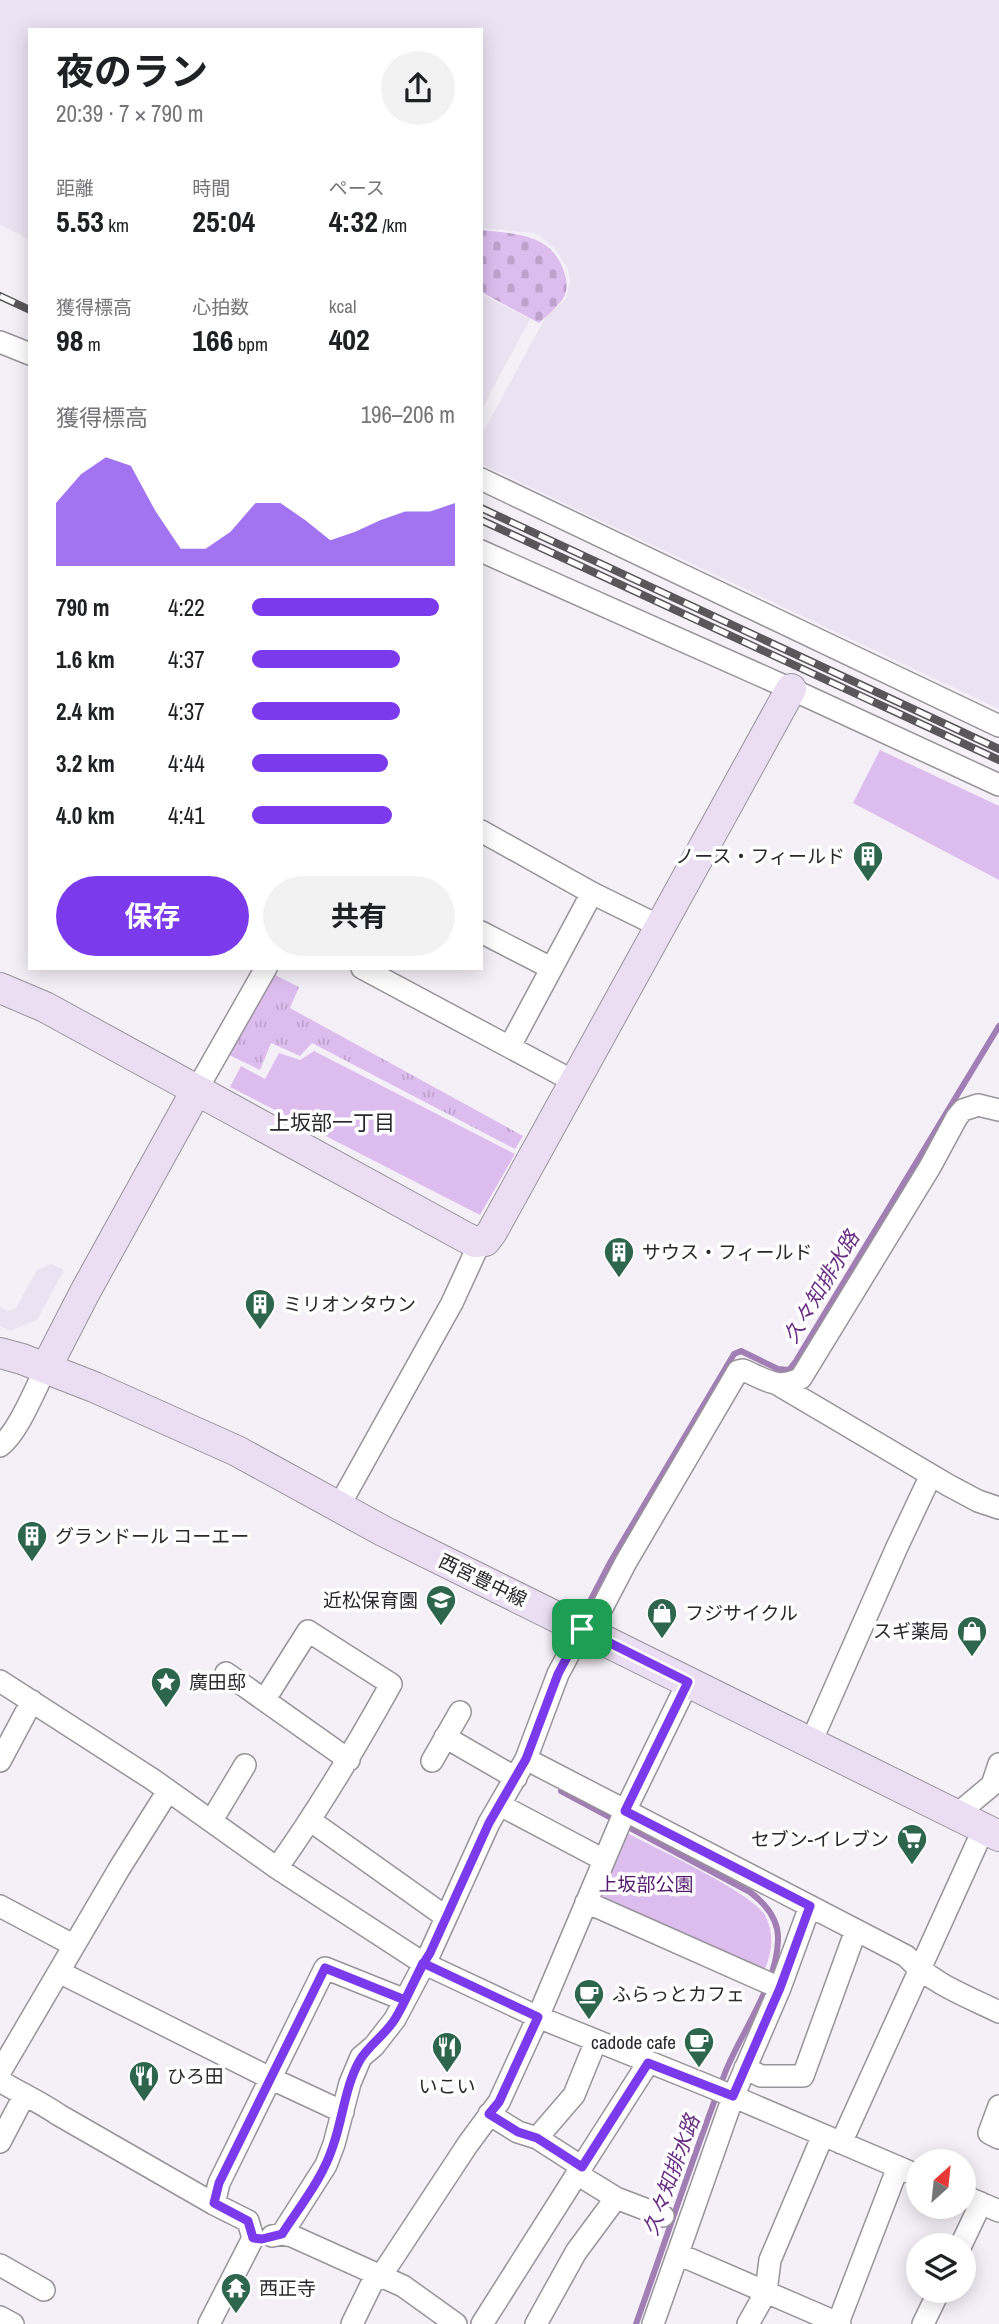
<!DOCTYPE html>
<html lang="ja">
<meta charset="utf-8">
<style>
:root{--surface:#fff;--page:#f2f2f2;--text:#202124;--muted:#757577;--accent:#7c3aed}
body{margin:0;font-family:"Archivo Narrow","Noto Sans JP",sans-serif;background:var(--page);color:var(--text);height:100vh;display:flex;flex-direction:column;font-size:26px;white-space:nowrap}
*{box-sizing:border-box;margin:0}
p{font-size:23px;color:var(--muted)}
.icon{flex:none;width:38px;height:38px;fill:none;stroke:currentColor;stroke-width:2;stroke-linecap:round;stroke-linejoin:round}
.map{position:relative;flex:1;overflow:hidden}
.side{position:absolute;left:28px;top:28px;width:455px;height:942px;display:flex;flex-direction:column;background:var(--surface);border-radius:0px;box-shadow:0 4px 18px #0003}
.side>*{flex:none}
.needle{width:46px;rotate:27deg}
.tools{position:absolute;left:906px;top:2149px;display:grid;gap:14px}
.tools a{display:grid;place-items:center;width:70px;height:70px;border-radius:50%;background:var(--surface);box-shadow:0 4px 18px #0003;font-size:35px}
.pin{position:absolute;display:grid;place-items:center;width:60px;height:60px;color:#fff;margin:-30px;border-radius:14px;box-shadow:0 4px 10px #0006}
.round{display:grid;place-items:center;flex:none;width:74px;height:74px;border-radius:37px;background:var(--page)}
.summary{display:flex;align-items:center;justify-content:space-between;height:119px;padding:0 28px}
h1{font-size:38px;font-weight:700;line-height:52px}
.metrics{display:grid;grid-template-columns:repeat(3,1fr);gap:10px;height:119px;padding:7px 28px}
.metrics div{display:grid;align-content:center}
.metrics b{font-size:30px;font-weight:700}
.metrics small{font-size:19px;font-weight:400}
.metrics p{font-size:19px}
.chart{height:196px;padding:14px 28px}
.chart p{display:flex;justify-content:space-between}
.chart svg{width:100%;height:126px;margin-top:7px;fill:var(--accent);opacity:.7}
.button{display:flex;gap:14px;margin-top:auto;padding:14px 28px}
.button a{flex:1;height:80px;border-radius:42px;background:var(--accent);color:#fff;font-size:28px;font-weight:700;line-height:80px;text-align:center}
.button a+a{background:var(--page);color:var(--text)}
ul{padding:0 28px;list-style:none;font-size:23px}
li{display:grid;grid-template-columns:112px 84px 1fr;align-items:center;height:52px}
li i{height:18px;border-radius:9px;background:var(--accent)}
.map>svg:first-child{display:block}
.built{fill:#ece3f2}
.grass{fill:url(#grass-tufts)}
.cemetery{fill:url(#cemetery-stones)}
.park{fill:#ddbdee}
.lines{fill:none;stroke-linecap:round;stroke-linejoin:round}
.stream{stroke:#a17fb4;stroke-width:6}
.street-casing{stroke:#98939a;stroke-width:24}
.secondary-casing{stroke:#98939a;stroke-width:32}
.street{stroke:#fff;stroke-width:21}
.secondary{stroke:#ebdef2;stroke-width:30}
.rail-casing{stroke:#5a575b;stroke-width:8}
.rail{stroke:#fff;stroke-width:5;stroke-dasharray:16;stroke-linecap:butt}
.route-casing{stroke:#fff;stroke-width:14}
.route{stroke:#7c3aed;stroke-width:9}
.labels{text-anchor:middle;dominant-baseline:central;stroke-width:7;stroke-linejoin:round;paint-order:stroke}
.poi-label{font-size:19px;fill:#2a282b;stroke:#fff;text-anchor:start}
.street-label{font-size:19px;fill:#2a282b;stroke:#fff}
.park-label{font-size:19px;fill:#54186e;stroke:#fff}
.neighbourhood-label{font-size:21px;fill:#2a282b;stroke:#fff}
.water-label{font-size:21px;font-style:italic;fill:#682d83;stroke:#fff}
</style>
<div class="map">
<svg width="999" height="2324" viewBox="0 0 999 2324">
<defs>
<pattern id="grass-tufts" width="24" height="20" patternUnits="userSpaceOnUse" patternTransform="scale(1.75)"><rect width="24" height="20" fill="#ddbdee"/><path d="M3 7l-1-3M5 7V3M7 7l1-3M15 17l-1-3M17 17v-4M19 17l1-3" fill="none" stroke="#bea2cc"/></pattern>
<pattern id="cemetery-stones" width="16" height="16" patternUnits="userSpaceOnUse" patternTransform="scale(1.75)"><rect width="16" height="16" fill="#ddbdee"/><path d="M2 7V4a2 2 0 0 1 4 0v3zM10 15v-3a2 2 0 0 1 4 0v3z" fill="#bea2cc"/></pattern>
</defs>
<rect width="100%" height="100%" fill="#f5f0f8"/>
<path class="built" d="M0,0h999v709l-518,-245v-28l64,-118 21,-19 4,-18 -2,-12 -13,-20 -15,-13 -6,-3 -53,-5v-198h-451v210l-30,-15z
M481,294l49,25 -49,92z
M51,1264l13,6 -27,50 -27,11 -10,-5v-19l8,4 8,-3 21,-38z"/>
<path class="grass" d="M269,972l30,15 -9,21 233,128 -8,13 -203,-106 -12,13 -29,-13 -11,27 -33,-16z"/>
<path class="cemetery" d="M481,230c33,4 69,3 82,39 4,10 6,21 -1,31 -6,8 -15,16 -23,23l-58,-31z"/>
<path class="park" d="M880,750l119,56v74l-146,-77z
M314,1051l201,103 -35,61 -250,-128 11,-21 24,13 14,-26 21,7z
M625,1832c28,15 126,60 140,83 10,19 7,40 -2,58l-167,-72z"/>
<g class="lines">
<path class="stream" d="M586,1609l25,-48 123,-207 7,-3 37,18 11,1 7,-9 203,-335
M561,1791l189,101c16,12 29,27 28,48 -1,45 -37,92 -53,133 -32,83 -59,167 -89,251"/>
<g class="street-casing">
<path id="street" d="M0,342l30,12
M481,479l518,247
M481,551l310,138 208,96
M481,831l111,62 67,33
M481,932l70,36
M362,968l211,113
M510,1046l82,-153
M196,1091l70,-123
M777,1384l171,101 30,16 21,7
M0,1446c18,-13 35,-57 46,-78
M338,1508l114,-205 28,-61
M589,1633l37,-71 112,-191 5,-1c22,9 35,21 58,8l129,-211 27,-50 6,-7 15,-5 21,5
M226,1673l123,87
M0,1681l152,98 125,89 146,95 115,54 173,70 208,89
M265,1699l43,-68 83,53c-35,63 -72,125 -114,184
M445,1737l71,41
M811,1742l86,-195 34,-72
M526,1759l380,197c25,27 60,40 93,56
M0,1761l32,-60
M432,1761l28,-49
M500,1805l104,55
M956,1815l36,-30 7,-21
M212,1820l33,-55
M311,1821l135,96
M586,1902l194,86
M0,1906l73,39
M59,1972l211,106 73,34
M745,2068l16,8h42l53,-146
M0,2072l119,-203 49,-78
M0,2081c20,12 40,21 59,34l155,89 34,17 5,17 -44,86
M999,2106l-10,27 10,5
M489,2114l29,18 19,6 45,29
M537,2138l37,-43 22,-54
M0,2142l24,-46
M841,2143l143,-315
M964,2196l35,15
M616,2198l47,18
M214,2204l5,-21 106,-215 80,32
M282,2234l44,-69 8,-21 16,-61 11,-26 13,-11 21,-27 35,-66 59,-130 37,-64 32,-85 24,-45
M272,2236l10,-2 10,2 111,50 53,38
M961,2245l20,-42
M678,2254l162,70
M0,2265l44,25
M0,2317l13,7
M838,2323l60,-156
M352,2324l20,-41 9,-7 87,-132 31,-42 39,-85 87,-206 63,-129
M482,2324l95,-150
M536,2324l40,-72 40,-54 -39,-24 71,-111
M653,2324l80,-227 47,-109 30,-82
M748,2324l18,-32 4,-32 53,-125
M923,2324l16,-33"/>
</g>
<g class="secondary-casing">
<path id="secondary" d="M0,988l45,19 418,229 12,6 10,-1 7,-9 299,-543
M0,1353l22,6 72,28 143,64 146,80 616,305
M46,1368l38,-74 112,-203"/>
</g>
<use href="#street" class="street"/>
<use href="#secondary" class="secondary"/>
<g class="rail-casing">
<path id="rail" d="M0,296l30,14
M481,508l518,241
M481,520l518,240"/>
</g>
<use href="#rail" class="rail"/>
</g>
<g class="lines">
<g class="route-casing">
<path id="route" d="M582,1629l-24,45 -32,85 -37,64 -59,130c-14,21 -22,45 -35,66 -9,15 -27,27 -35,41 -15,26 -17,58 -27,86 -10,32 -33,60 -51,88l-20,5 -9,-1 -5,-17 -34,-18 5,-20 106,-215 80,32 18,-37 115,54 -39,85 -10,12 29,18 19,6 45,29 66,-104 85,33 47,-108 30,-82 -185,-95 63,-129 -106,-53"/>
</g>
<use href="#route" class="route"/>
</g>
<defs>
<g id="building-pin" transform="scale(1.575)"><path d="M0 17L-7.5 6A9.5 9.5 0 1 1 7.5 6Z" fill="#2d654d" stroke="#fff"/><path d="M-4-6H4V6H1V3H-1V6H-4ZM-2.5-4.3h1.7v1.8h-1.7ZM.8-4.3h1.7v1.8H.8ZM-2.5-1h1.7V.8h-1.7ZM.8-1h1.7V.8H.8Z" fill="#fff"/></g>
<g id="school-pin" transform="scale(1.575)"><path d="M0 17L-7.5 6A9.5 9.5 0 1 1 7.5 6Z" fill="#2d654d" stroke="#fff"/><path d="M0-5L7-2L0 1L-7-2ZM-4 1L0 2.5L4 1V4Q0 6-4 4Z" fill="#fff"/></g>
<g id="shop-pin" transform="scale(1.575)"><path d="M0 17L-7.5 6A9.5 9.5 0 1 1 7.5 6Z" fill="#2d654d" stroke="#fff"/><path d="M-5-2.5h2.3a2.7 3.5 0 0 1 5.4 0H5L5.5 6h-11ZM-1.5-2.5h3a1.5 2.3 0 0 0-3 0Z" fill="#fff"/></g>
<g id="sight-pin" transform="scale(1.575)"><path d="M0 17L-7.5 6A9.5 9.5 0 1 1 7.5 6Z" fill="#2d654d" stroke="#fff"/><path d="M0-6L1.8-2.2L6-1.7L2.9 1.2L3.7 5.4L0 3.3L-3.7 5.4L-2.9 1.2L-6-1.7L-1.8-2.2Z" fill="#fff"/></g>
<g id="supermarket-pin" transform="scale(1.575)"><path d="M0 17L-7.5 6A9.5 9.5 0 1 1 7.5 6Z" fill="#2d654d" stroke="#fff"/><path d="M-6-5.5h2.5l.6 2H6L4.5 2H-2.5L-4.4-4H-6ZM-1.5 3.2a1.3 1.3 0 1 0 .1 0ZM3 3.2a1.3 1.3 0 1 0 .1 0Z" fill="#fff"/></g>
<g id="cafe-pin" transform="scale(1.575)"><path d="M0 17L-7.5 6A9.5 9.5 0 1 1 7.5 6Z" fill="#2d654d" stroke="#fff"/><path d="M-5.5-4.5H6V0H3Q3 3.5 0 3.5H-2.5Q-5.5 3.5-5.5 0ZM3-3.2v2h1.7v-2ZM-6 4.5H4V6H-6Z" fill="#fff"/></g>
<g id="restaurant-pin" transform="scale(1.575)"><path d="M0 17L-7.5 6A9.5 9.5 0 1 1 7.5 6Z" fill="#2d654d" stroke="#fff"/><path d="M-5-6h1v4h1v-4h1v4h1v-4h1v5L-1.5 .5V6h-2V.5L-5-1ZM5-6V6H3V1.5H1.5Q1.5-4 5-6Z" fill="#fff"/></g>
<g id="temple-pin" transform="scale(1.575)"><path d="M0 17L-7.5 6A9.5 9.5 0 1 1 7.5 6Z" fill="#2d654d" stroke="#fff"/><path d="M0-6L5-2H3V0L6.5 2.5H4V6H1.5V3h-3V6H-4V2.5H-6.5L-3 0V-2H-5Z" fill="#fff"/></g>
</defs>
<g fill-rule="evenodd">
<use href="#building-pin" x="868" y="856"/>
<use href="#building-pin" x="619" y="1252"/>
<use href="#building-pin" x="260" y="1304"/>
<use href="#building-pin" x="32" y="1536"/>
<use href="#school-pin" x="441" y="1600"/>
<use href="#shop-pin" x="662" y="1613"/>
<use href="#shop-pin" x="972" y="1631"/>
<use href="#sight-pin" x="166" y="1682"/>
<use href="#supermarket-pin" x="912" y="1839"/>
<use href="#cafe-pin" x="589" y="1994"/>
<use href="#cafe-pin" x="699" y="2042"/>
<use href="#restaurant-pin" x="447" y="2047"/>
<use href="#restaurant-pin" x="144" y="2076"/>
<use href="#temple-pin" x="236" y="2288"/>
</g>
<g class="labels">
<g class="poi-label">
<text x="845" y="856" text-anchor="end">ノース・フィールド</text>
<text x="642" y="1252">サウス・フィールド</text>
<text x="283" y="1304">ミリオンタウン</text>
<text x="55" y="1536">グランドール コーエー</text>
<text x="418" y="1600" text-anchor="end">近松保育園</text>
<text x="685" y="1613">フジサイクル</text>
<text x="949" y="1631" text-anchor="end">スギ薬局</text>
<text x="189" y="1682">廣田邸</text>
<text x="889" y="1839" text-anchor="end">セブン-イレブン</text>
<text x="612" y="1994">ふらっとカフェ</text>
<text x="676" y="2042" text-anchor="end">cadode cafe</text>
<text x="167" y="2076">ひろ田</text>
<text x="447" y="2086" text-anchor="middle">いこい</text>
<text x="259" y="2288">西正寺</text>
</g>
<g class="street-label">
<text transform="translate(483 1580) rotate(26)">西宮豊中線</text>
</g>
<g class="park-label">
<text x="646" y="1884">上坂部公園</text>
</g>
<g class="neighbourhood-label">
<text x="332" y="1122">上坂部一丁目</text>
</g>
<g class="water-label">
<text transform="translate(821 1287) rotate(-59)">久々知排水路</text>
<text transform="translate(671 2175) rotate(-70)">久々知排水路</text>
</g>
</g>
</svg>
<div class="tools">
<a><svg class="needle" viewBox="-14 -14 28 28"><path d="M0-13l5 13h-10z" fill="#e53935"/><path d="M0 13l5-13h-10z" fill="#757577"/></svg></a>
<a><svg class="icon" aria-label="layers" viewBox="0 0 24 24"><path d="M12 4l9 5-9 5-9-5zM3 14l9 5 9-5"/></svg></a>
</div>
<div class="pin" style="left:582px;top:1629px;background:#1e9e55"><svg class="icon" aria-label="arrive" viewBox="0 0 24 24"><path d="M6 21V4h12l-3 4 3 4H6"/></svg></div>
<section class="side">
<div class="summary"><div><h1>夜のラン</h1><p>20:39 · 7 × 790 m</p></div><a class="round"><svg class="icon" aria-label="share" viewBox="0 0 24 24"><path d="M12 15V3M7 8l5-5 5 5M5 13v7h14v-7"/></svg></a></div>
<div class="metrics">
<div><p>距離</p><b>5.53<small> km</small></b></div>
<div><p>時間</p><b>25:04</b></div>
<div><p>ペース</p><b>4:32<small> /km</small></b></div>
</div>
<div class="metrics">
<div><p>獲得標高</p><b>98<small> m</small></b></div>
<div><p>心拍数</p><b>166<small> bpm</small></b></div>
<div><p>kcal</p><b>402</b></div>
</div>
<div class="chart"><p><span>獲得標高</span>196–206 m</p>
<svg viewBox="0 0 160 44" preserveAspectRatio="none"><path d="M0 44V22L10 12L20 6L30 9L40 25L50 38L60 38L70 32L80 22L90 22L100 28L110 35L120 32L130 28L140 25L150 25L160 22V44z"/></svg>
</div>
<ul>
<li><b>790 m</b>4:22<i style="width:92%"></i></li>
<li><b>1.6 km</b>4:37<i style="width:73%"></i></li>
<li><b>2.4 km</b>4:37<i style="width:73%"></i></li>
<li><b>3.2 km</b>4:44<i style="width:67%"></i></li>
<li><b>4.0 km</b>4:41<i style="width:69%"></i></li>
</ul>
<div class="button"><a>保存</a><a>共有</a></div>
</section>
</div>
